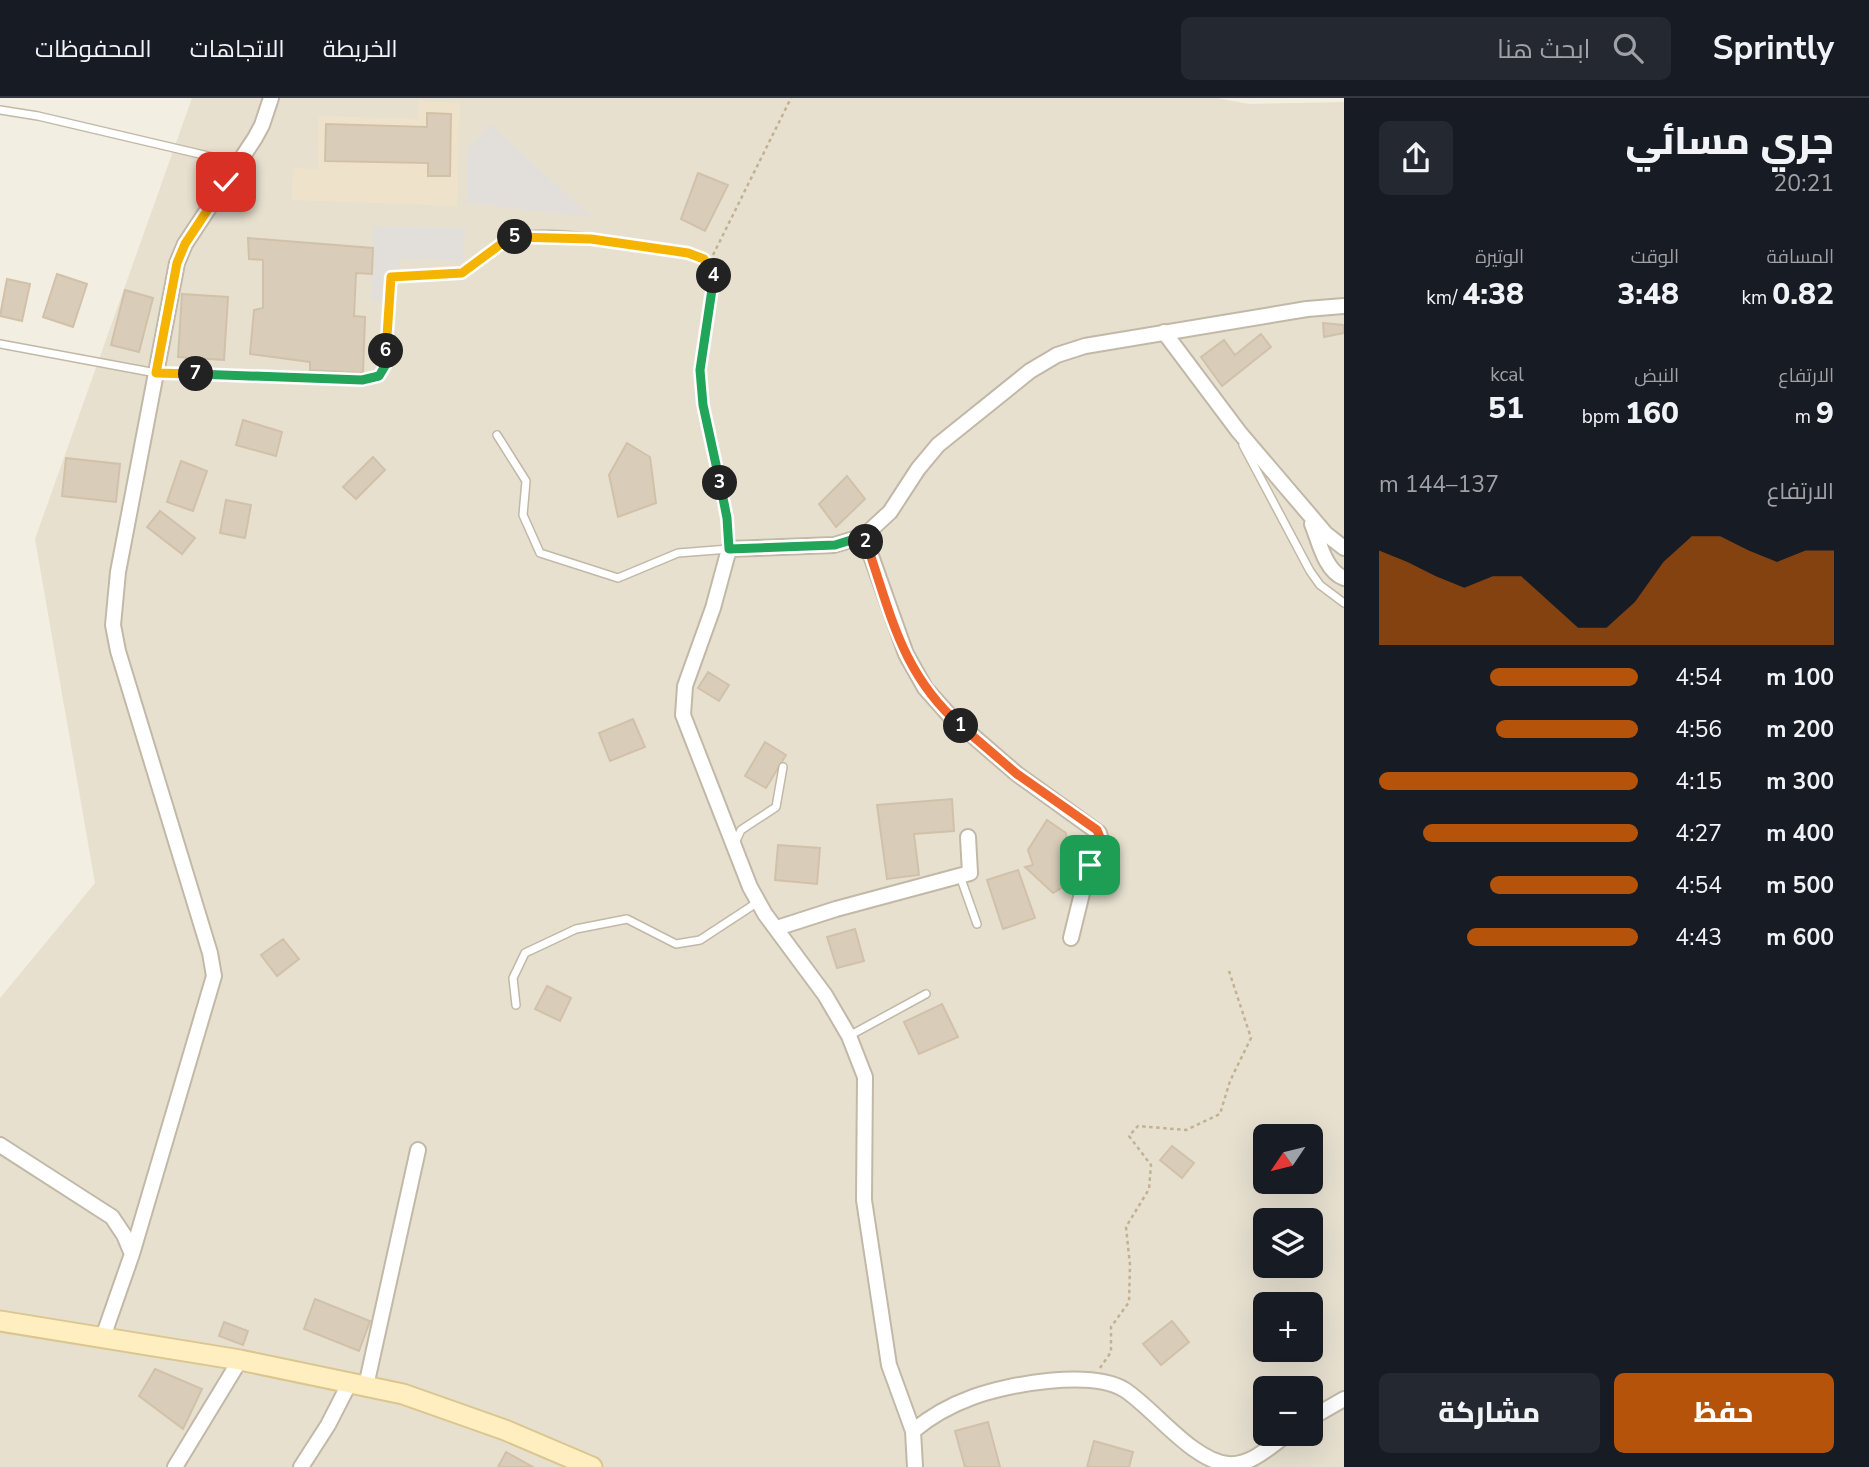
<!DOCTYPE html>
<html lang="ar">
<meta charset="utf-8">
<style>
:root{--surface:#171b24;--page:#242831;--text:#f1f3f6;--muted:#9ea1a6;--line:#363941;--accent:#b45309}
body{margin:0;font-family:"Nunito Sans",Cairo,sans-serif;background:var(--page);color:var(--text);direction:rtl;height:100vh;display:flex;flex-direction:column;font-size:26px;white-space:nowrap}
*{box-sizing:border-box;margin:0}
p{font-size:23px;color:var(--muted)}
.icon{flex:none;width:38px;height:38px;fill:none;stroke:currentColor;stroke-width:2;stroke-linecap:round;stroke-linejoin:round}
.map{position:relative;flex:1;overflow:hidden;direction:ltr}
.drawer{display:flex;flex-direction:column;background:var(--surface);width:525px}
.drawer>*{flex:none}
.needle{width:46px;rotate:235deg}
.tools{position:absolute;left:1253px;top:1026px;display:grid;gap:14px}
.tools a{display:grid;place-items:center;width:70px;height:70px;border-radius:10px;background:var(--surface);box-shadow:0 7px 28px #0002;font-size:35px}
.pin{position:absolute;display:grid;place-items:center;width:60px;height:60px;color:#fff;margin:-30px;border-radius:14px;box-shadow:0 4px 10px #0006}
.km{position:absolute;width:35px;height:35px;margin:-18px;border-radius:50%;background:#222;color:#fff;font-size:19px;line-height:35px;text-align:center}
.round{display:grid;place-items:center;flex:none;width:74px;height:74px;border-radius:10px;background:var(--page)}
.head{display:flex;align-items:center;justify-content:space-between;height:119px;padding:0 35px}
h1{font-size:38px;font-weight:800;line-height:52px}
.metrics{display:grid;grid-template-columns:repeat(3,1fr);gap:10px;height:119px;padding:7px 35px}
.metrics div{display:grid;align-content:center}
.metrics b{font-size:30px;font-weight:800}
.metrics small{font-size:19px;font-weight:400}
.metrics p{font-size:19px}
.chart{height:196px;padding:14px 35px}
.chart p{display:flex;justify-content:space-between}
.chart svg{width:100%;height:126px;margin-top:7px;fill:var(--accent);opacity:.7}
.cta{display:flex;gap:14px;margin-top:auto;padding:14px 35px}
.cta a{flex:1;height:80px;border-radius:10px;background:var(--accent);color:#fff;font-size:28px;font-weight:800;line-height:80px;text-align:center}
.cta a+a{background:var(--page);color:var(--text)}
ul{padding:0 35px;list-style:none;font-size:23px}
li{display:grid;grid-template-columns:112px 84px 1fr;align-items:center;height:52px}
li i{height:18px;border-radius:9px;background:var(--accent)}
header{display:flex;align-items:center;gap:42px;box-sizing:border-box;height:98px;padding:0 35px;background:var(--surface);border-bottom:2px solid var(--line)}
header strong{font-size:33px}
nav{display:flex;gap:38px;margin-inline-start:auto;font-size:24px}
.search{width:490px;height:63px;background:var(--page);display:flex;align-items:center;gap:18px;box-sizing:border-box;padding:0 24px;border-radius:10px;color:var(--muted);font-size:26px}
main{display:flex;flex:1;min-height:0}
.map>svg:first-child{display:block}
.residential{fill:#e7e0cf;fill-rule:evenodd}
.education{fill:#eee3ca}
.parking{fill:#e2dfdb}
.building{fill:#d9ccb9;stroke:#d1c1a9;stroke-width:2}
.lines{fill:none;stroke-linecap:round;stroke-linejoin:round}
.service-casing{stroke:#c2b8a7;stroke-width:10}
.minor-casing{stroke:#c2b8a7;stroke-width:18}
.secondary-casing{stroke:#dac68e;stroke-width:23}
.path{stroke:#c2b193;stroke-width:2.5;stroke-dasharray:3.5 3.5;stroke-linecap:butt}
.service{stroke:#fff;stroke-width:7}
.minor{stroke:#fff;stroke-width:14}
.secondary{stroke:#ffefc0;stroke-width:19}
.split-1-casing{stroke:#fff;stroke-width:14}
.split-2-casing{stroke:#fff;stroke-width:14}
.split-3-casing{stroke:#fff;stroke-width:14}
.split-4-casing{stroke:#fff;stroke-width:14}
.split-5-casing{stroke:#fff;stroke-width:14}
.split-6-casing{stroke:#fff;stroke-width:14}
.split-7-casing{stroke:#fff;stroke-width:14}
.split-8-casing{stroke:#fff;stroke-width:14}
.split-1{stroke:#f0652b;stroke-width:9}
.split-2{stroke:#f0652b;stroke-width:9}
.split-3{stroke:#22a559;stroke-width:9}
.split-4{stroke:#22a559;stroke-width:9}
.split-5{stroke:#f5b400;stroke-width:9}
.split-6{stroke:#f5b400;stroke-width:9}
.split-7{stroke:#22a559;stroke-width:9}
.split-8{stroke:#f5b400;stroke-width:9}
</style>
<header>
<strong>Sprintly</strong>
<div class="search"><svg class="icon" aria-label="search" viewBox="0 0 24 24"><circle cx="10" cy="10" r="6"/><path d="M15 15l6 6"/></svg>ابحث هنا</div>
<nav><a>الخريطة</a><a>الاتجاهات</a><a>المحفوظات</a></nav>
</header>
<main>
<section class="drawer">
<div class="head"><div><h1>جري مسائي</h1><p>20:21</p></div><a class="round"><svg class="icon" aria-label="share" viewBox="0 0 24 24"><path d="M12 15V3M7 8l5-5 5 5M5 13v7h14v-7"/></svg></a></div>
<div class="metrics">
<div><p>المسافة</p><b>0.82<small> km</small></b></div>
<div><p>الوقت</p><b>3:48</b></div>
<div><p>الوتيرة</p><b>4:38<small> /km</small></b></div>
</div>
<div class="metrics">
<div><p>الارتفاع</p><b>9<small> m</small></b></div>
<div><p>النبض</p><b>160<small> bpm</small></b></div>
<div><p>kcal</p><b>51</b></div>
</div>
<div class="chart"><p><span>الارتفاع</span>137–144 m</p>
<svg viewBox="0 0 160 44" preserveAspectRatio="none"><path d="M0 44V11L10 15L20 20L30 24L40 20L50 20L60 29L70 38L80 38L90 29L100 15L110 6L120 6L130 11L140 15L150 11L160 11V44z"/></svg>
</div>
<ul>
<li><b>100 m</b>4:54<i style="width:57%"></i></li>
<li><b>200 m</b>4:56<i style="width:55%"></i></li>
<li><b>300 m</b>4:15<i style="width:100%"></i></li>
<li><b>400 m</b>4:27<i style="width:83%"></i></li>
<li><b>500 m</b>4:54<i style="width:57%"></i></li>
<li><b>600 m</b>4:43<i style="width:66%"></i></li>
</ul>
<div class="cta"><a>حفظ</a><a>مشاركة</a></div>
</section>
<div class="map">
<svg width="1344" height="1369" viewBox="0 0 1344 1369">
<rect width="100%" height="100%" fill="#f3eee2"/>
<path class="residential" d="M192,0h1025l32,6 95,-2v1365h-1344v-469l95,-115 -60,-344zM1265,1038h46v45h-46zM1265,1122h46v45h-46zM1265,1206h46v45h-46zM1265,1290h46v45h-46z"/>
<path class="education" d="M419,3l41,2 -3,103 -165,-6 1,-32 25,1 1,-53 99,3z"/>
<path class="parking" d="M490,26l102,93 -125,-14v-54z
M373,128l92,2 -1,33 -65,-2 -2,42h-26z"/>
<path class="building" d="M427,15l24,1 -1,62h-22v-13l-103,-2 1,-37 101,3z
M698,75l30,12 -23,46 -24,-12z
M248,140l125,10 -1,26 -16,-1 -2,43 11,1 -2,56 -53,-3v-8l-60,-8 4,-44 9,-2v-48l-14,-1z
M57,176l30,10 -14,43 -30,-10z
M7,181l23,5 -8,37 -22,-5z
M125,192l28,8 -14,54 -28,-7z
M182,196l46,3 -4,63 -46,-3z
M1323,225l21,2v8l-20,4z
M1261,236l10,13 -49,39 -21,-29 23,-17 11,15z
M243,322l39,12 -6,24 -40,-11z
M627,345l23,14 6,46 -38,14 -9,-42z
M373,359l12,13 -29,29 -13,-12z
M66,360l54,6 -4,38 -54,-6z
M181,363l26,10 -14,40 -26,-9z
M847,378l18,23 -29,28 -17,-23z
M226,402l25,5 -6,33 -25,-5z
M160,413l35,27 -13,16 -35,-27z
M708,574l21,13 -10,16 -21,-13z
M633,621l12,28 -35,14 -11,-28z
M765,644l21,13 -20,33 -21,-12z
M952,701l2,32 -40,3 5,41 -32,4 -10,-74z
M1047,722l19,13 8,47 -21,13 -28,-26 8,-2 -5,-15z
M778,747l42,3 -3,36 -42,-4z
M1018,772l17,48 -32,11 -16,-49z
M855,831l9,32 -27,7 -10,-31z
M283,841l16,20 -22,17 -16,-21z
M547,888l24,12 -11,23 -25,-12z
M942,906l16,33 -39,17 -15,-32z
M1172,1048l22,17 -12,15 -22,-18z
M315,1201l55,22 -11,30 -55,-22z
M1172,1223l17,21 -28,23 -18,-21z
M224,1224l24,9 -5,14 -24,-9z
M155,1271l47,20 -19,40 -44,-33z
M988,1324l12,45h-35l-10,-36z
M1094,1343l39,11 -4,15h-42z
M506,1354l27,15h-35z"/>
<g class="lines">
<g class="service-casing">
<path id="service" d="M0,12l38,6 200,47
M0,246l156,29 206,7 17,-4 6,-10 6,-89c18,-2 63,0 76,-7 17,-9 29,-29 48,-33 41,-10 129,10 173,16 16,4 25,13 26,30 -6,35 -17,71 -13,107 5,53 28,105 28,159l-51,4 -60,25 -78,-25 -17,-38 3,-34 -29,-46
M1243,347l67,126 10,14 24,18
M734,747l7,-15 35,-23 7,-40
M960,778l17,48
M516,907l-3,-27 12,-25 51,-24 51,-10 49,25 24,-4 58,-38
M849,938l77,-42"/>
</g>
<g class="minor-casing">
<path id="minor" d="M1164,234l75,100 87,102 18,14
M1312,426c7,17 13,47 32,54
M864,438l42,118 19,34 25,28 67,58 82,59 2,7 -17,45 -13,53
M777,830l59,-19 134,-36 -2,-36
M0,1047l112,72 12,18 8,19
M103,1239l29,-83 82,-278 -4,-23 -92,-302 -5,-26 5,-53 59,-309 8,-19 70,-106 7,-13 9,-27
M366,1288l52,-236
M1311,1320l33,-19
M913,1333c18,-15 38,-26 60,-34 35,-13 119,-28 152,-7 30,20 68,71 103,74 23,2 44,-19 61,-31
M175,1369l65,-107
M301,1369l27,-42 22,-43
M915,1369l-2,-36 -24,-66 -25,-165 1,-123 -16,-41 -24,-41 -60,-81 -15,-27 -67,-172 2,-29 28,-78 16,-59 105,-4 30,-9 26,-24 28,-43 20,-24 92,-74 27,-16 28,-9 222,-37 37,-3"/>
</g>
<g class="secondary-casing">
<path id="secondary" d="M0,1223l240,39 163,34 102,36 87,37"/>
</g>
<path class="path" d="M713,157l78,-157
M1100,1270l11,-16v-25l18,-25 1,-37 -4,-38 23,-38 2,-24 -22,-29 9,-10 48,4 34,-16 10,-33 21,-43 -22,-67"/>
<use href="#service" class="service"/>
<use href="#minor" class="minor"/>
<use href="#secondary" class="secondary"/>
</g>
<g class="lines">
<g class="split-1-casing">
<path id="split-1" d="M961,628l56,48 80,56 4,10 -11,25"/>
</g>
<g class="split-2-casing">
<path id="split-2" d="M866,444c25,72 35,131 95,184"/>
</g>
<g class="split-3-casing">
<path id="split-3" d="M720,385l7,35 2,31 106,-4 29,-9 2,6"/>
</g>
<g class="split-4-casing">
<path id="split-4" d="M714,178l-14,94 3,35 17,78"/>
</g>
<g class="split-5-casing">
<path id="split-5" d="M515,139l76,2 97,14 16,6 10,17"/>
</g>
<g class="split-6-casing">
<path id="split-6" d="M386,253l5,-74 71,-4 43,-32 10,-4"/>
</g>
<g class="split-7-casing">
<path id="split-7" d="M196,276l166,6 17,-4 6,-10 1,-15"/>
</g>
<g class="split-8-casing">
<path id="split-8" d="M196,276l-40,-1 21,-110 8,-19 41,-62"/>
</g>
<use href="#split-1" class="split-1"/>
<use href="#split-2" class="split-2"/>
<use href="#split-3" class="split-3"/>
<use href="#split-4" class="split-4"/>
<use href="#split-5" class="split-5"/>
<use href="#split-6" class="split-6"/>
<use href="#split-7" class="split-7"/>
<use href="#split-8" class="split-8"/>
</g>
</svg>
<div class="tools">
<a><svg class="needle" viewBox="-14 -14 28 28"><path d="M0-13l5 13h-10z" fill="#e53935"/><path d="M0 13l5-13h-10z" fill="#9ea1a6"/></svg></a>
<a><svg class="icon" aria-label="layers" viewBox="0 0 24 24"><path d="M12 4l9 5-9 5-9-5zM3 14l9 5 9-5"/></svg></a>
<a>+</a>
<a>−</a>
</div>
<div class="pin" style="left:1090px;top:767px;background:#1e9e55"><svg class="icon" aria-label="arrive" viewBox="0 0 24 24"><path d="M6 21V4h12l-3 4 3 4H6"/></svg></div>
<div class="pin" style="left:226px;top:84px;background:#d93025"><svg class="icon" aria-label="check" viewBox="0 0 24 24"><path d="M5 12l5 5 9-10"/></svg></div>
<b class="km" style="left:961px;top:628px">1</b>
<b class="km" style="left:866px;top:444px">2</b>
<b class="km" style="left:720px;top:385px">3</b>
<b class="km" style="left:714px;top:178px">4</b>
<b class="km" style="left:515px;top:139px">5</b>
<b class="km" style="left:386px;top:253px">6</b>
<b class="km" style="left:196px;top:276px">7</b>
</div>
</main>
